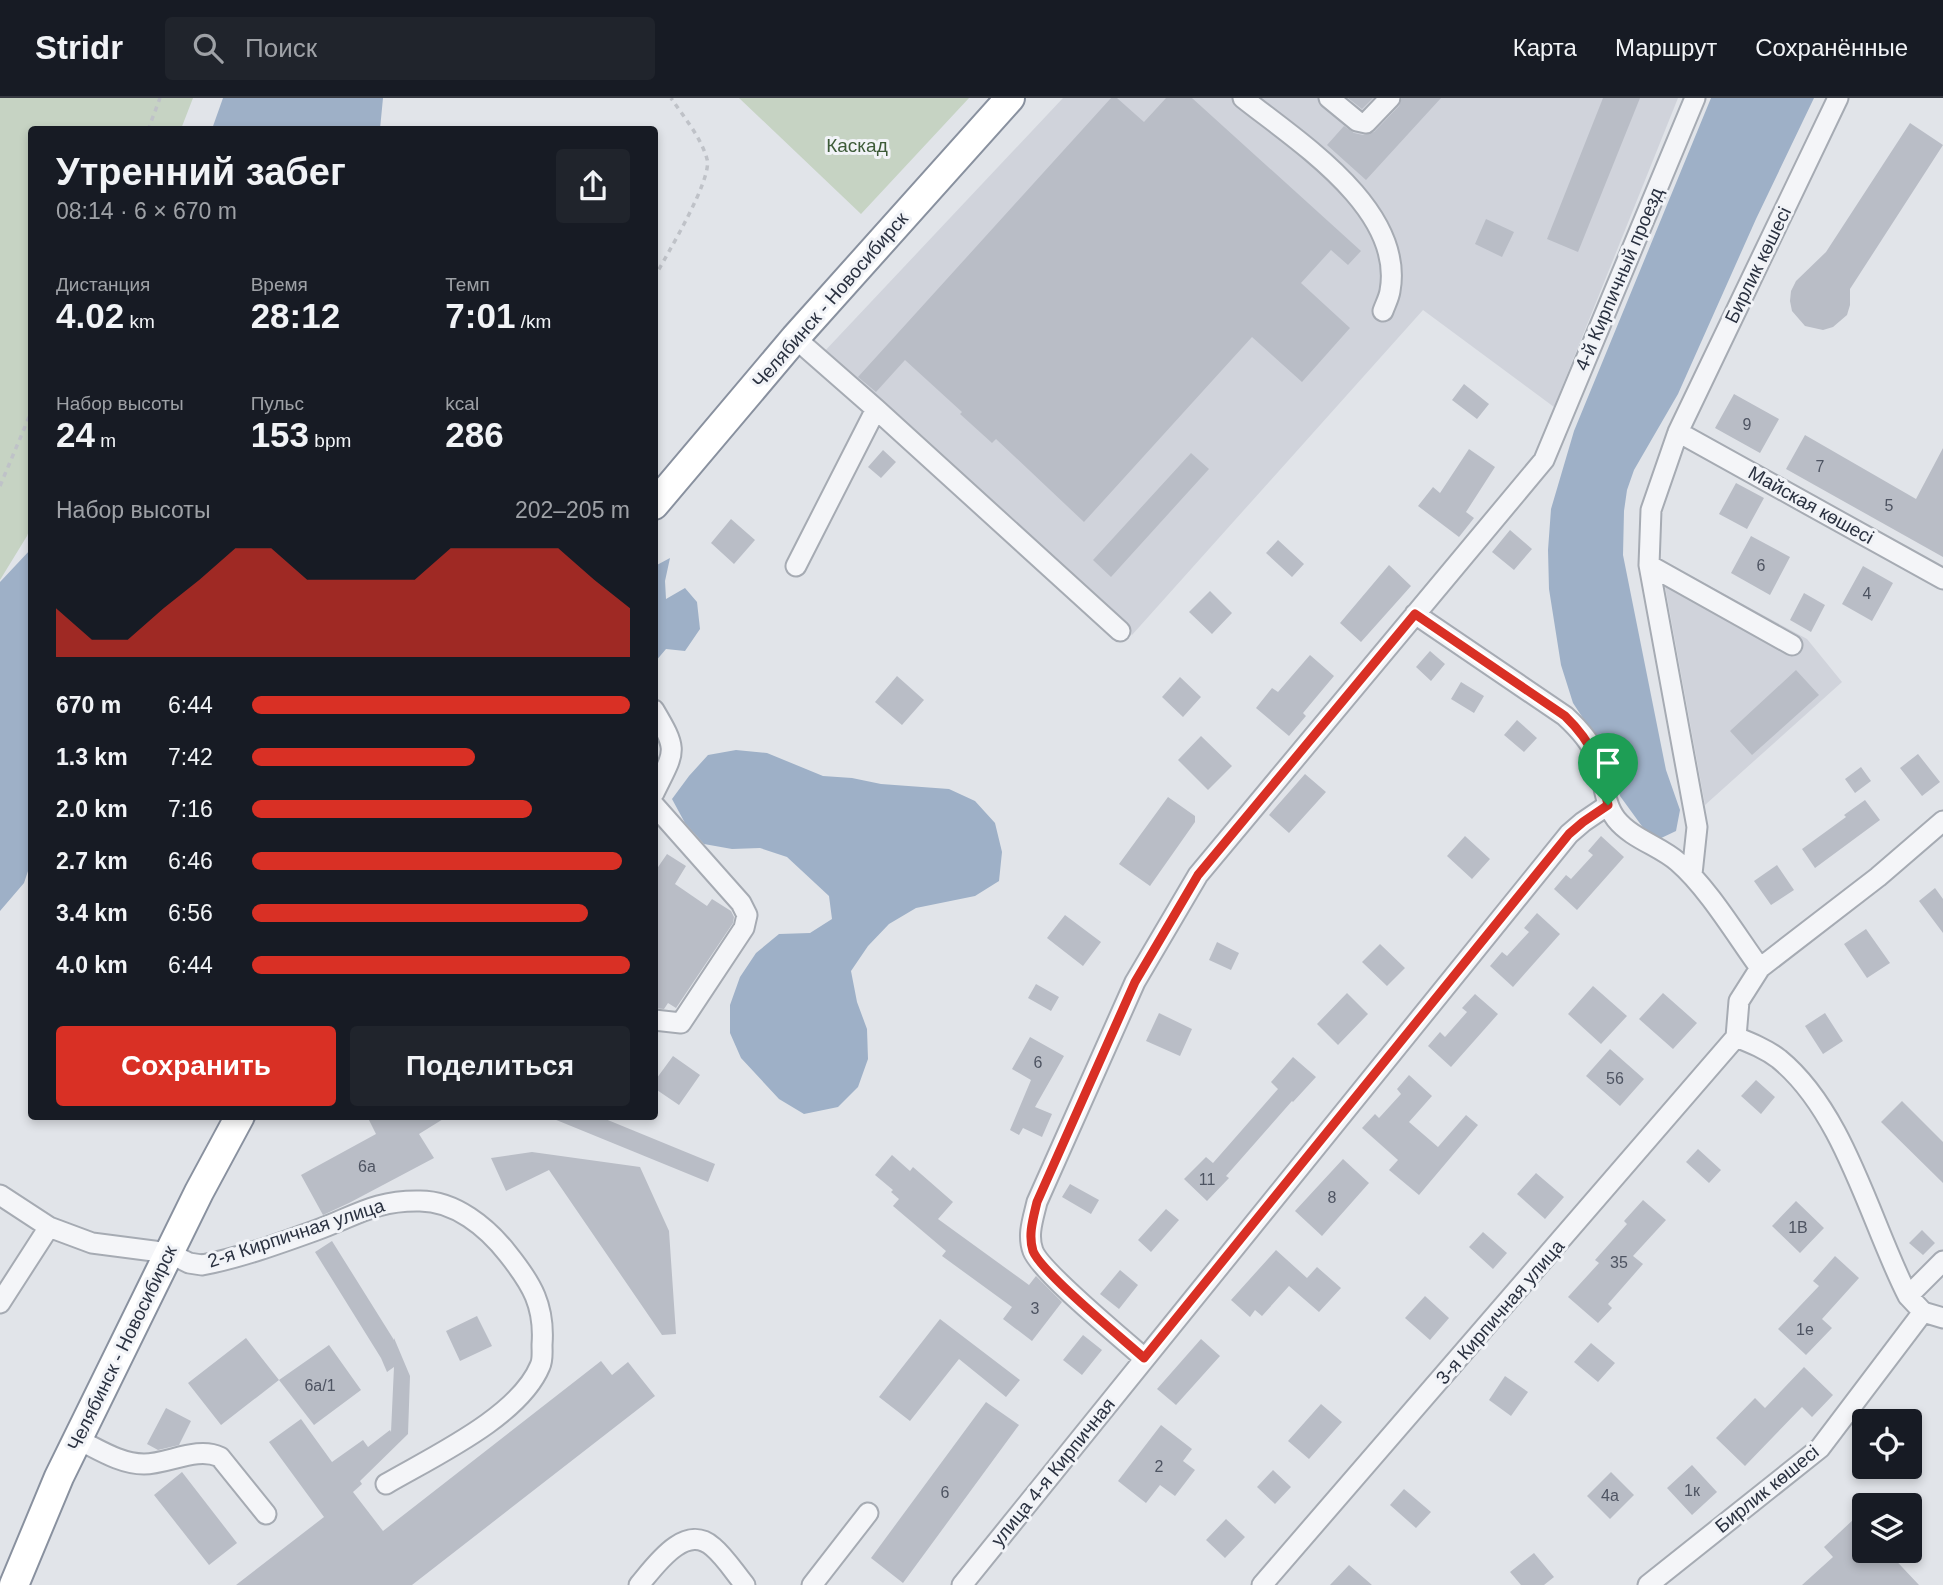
<!DOCTYPE html>
<html lang="ru">
<meta charset="utf-8">
<style>
:root{--surface:#171b24;--page:#20242c;--text:#f1f3f6;--muted:#9ea1a6;--line:#363941;--accent:#d93025}
body{margin:0;font-family:Arial,sans-serif;background:var(--page);color:var(--text);height:100vh;display:flex;flex-direction:column;font-size:26px;white-space:nowrap}
*{box-sizing:border-box;margin:0}
p{font-size:23px;color:var(--muted)}
.icon{flex:none;width:38px;height:38px;fill:none;stroke:currentColor;stroke-width:2;stroke-linecap:round;stroke-linejoin:round}
.map{position:relative;flex:1;overflow:hidden}
.side{position:absolute;left:28px;top:28px;width:630px;height:994px;display:flex;flex-direction:column;background:var(--surface);border-radius:7px;box-shadow:0 4px 10px #0003}
.side>*{flex:none}
.fabs{position:absolute;left:1852px;top:1311px;display:grid;gap:14px}
.fabs a{display:grid;place-items:center;width:70px;height:70px;border-radius:7px;background:var(--surface);box-shadow:0 4px 10px #0003;font-size:35px}
.pin{position:absolute;display:grid;place-items:center;width:60px;height:60px;color:#fff;margin:-72px -30px;border-radius:50% 50% 50% 0;rotate:-45deg;box-shadow:0 0 7px #0007}
.pin .icon{rotate:45deg}
.round{display:grid;place-items:center;flex:none;width:74px;height:74px;border-radius:7px;background:var(--page)}
.summary{display:flex;align-items:center;justify-content:space-between;height:119px;padding:0 28px}
h1{font-size:38px;font-weight:700;line-height:52px}
.metrics{display:grid;grid-template-columns:repeat(3,1fr);gap:10px;height:119px;padding:7px 28px}
.metrics div{display:grid;align-content:center}
.metrics b{font-size:35px;font-weight:700}
.metrics small{font-size:19px;font-weight:400}
.metrics p{font-size:19px}
.chart{height:196px;padding:14px 28px}
.chart p{display:flex;justify-content:space-between}
.chart svg{width:100%;height:126px;margin-top:7px;fill:var(--accent);opacity:.7}
.button{display:flex;gap:14px;margin-top:auto;padding:14px 28px}
.button a{flex:1;height:80px;border-radius:7px;background:var(--accent);color:#fff;font-size:28px;font-weight:700;line-height:80px;text-align:center}
.button a+a{background:var(--page);color:var(--text)}
ul{padding:0 28px;list-style:none;font-size:23px}
li{display:grid;grid-template-columns:112px 84px 1fr;align-items:center;height:52px}
li i{height:18px;border-radius:9px;background:var(--accent)}
header{display:flex;align-items:center;gap:42px;box-sizing:border-box;height:98px;padding:0 35px;background:var(--surface);border-bottom:2px solid var(--line)}
header strong{font-size:33px}
nav{display:flex;gap:38px;margin-inline-start:auto;font-size:24px}
.search{width:490px;height:63px;background:var(--page);display:flex;align-items:center;gap:18px;box-sizing:border-box;padding:0 24px;border-radius:7px;color:var(--muted);font-size:26px}
.map>svg:first-child{display:block}
.built{fill:#d0d3db}
.green{fill:#c6d3c3}
.water{fill:#9eb0c7}
.building{fill:#b9bdc6}
.lines{fill:none;stroke-linecap:round;stroke-linejoin:round}
.minor-casing{stroke:#a6abb3;stroke-width:23}
.highway-casing{stroke:#89919f;stroke-width:32}
.path{stroke:#bfc2c8;stroke-width:3.5;stroke-dasharray:5 5;stroke-linecap:butt}
.minor{stroke:#f4f5f8;stroke-width:19}
.highway{stroke:#fff;stroke-width:28}
.route-casing{stroke:#fff;stroke-width:14}
.route{stroke:#d93025;stroke-width:9}
.labels{text-anchor:middle;dominant-baseline:central;stroke-width:6;stroke-linejoin:round;paint-order:stroke}
.number-label{font-size:16px;fill:#4e5462}
.park-label{font-size:19px;fill:#3d5b38;stroke:#f1f3f7}
.street-label{font-size:19px;fill:#2a3140;stroke:#f1f3f7}
</style>
<header>
<strong>Stridr</strong>
<div class="search"><svg class="icon" aria-label="search" viewBox="0 0 24 24"><circle cx="10" cy="10" r="6"/><path d="M15 15l6 6"/></svg>Поиск</div>
<nav><a>Карта</a><a>Маршрут</a><a>Сохранённые</a></nav>
</header>
<div class="map">
<svg width="1943" height="1487" viewBox="0 0 1943 1487">
<rect width="100%" height="100%" fill="#e1e4e9"/>
<path class="built" d="M1063,0h615l-124,309 -131,-97 -291,325 -310,-281z
M1660,461l147,80 35,43 -137,123z"/>
<path class="green" d="M0,0h193l-12,31 -149,1 -1,395 -4,11 -27,44z
M739,0h230l-108,116z"/>
<path class="water" d="M223,0h160l-3,31h-168z
M1711,0h103l-58,121 -78,175 -44,76 -7,20 -3,21 -1,44 43,215 14,40 -4,21 -19,9 -13,-11 -24,-33 -14,-43 -33,-50 -12,-38 -12,-76 -1,-39 3,-41 23,-78z
M31,451v313l-7,21 -24,28v-329z
M670,460l-5,23 1,18 19,-11 12,14 3,27 -15,22 -19,-2 -11,13v-96z
M736,652l31,3 56,23 29,2 29,6 68,5 26,12 20,22 7,29 -3,29 -24,15 -59,12 -27,16 -21,22 -17,25 6,31 10,27 1,30 -10,28 -20,20 -34,7 -25,-15 -38,-41 -11,-25v-28l10,-28 16,-24 23,-19 31,-1 22,-14 -3,-23 -42,-39 -27,-9 -28,1 -28,-5 -19,-21 -13,-24 17,-23 19,-21z"/>
<path class="building" d="M1111,0h6l27,24 22,-24h26l169,153 -13,14 -17,-15 -30,33 49,45 -48,54 -50,-45 -168,185 -88,-83 -4,4 -32,-29 2,-2 -57,-52 -29,32 -18,-15z
M1348,0h25l-11,11z
M1402,0h39l-75,82 -39,-35 17,-19 10,7 9,2 11,-3 25,-26z
M1603,0h37l-62,154 -31,-13z
M1910,25l33,22 -93,144v16l-3,10 -14,12 -10,3 -18,-4 -13,-15 -2,-10 1,-10 5,-10 30,-29z
M1486,121l28,13 -12,25 -27,-13z
M1464,286l25,20 -12,15 -25,-19z
M1734,296l45,25 -19,34 -45,-25z
M1805,337l111,64 27,-51v109l-157,-88z
M1469,351l26,18 -29,45 8,6 -15,19 -41,-31 15,-19 7,6z
M883,352l13,12 -15,16 -13,-11z
M1191,355l18,16 -98,108 -18,-17z
M1736,385l28,15 -17,31 -28,-15z
M731,421l24,21 -21,24 -23,-21z
M1510,432l22,19 -18,21 -22,-18z
M1751,438l39,21 -20,38 -39,-22z
M1278,442l26,24 -12,13 -26,-24z
M1389,467l22,21 -50,56 -21,-19z
M1863,468l30,17 -21,38 -30,-17z
M1210,493l22,22 -20,21 -23,-22z
M1804,495l21,12 -14,27 -21,-12z
M1430,553l15,13 -14,17 -15,-14z
M1310,557l24,21 -31,37 3,3 -17,20 -33,-28 16,-20 6,4z
M1796,572l23,25 -67,60 -22,-24z
M897,578l27,24 -22,25 -27,-23z
M1180,579l21,20 -18,20 -21,-20z
M1461,584l23,14 -10,17 -23,-14z
M1517,622l20,18 -13,14 -20,-17z
M1201,638l31,30 -24,24 -30,-30z
M1918,656l22,28 -18,14 -22,-28z
M1861,669l10,14 -16,12 -10,-14z
M1305,676l21,18 -37,41 -20,-18z
M1168,699l27,19v6l-45,64 -31,-22z
M1865,702l15,20 -65,48 -13,-19 44,-32 -2,-2z
M1465,738l25,23 -18,20 -25,-23z
M1601,738l23,21 -47,53 -23,-21 12,-14 5,4 22,-24 -5,-4z
M667,756l19,12 -11,18 32,22 5,-7 19,12 3,6 -1,6 -57,85 -8,-5 -4,6 -10,-1v-135z
M1777,767l17,25 -23,15 -17,-24z
M1935,790l8,11v34l-24,-32z
M1537,815l23,21 -47,53 -23,-21 12,-14 5,4 22,-24 -5,-4z
M1065,817l36,27 -18,24 -36,-28z
M1866,831l24,34 -23,15 -23,-34z
M1217,844l22,11 -8,17 -22,-10z
M1380,846l25,24 -18,18 -25,-24z
M1036,886l23,13 -8,14 -23,-13z
M1593,888l34,30 -26,28 -33,-30z
M1347,895l21,21 -30,31 -21,-21z
M1663,895l34,30 -24,26 -34,-30z
M1475,896l23,20 -47,53 -23,-21 12,-14 5,5 22,-25 -5,-4z
M1159,915l33,16 -12,27 -34,-15z
M1825,915l18,28 -20,13 -18,-28z
M1030,939l34,19 -29,51 17,7 -10,23 -19,-9 -4,7 -9,-5 21,-50 -19,-11z
M1610,951l34,30 -24,27 -34,-30z
M673,958l27,19 -21,30 -25,-17v-6z
M1293,959l23,20 -23,25 -1,-1 -66,75 3,2 -22,23 -23,-22 22,-22 7,6 65,-74 -7,-7z
M1409,977l23,21 -23,26 29,25 28,-32 12,10 -59,70 -30,-25 9,-10 -36,-32 13,-14 4,4 22,-24 -4,-5z
M1756,982l19,17 -14,17 -20,-18z
M1902,1003l41,41v41l-62,-61z
M367,1018h81l-29,18 15,24 -85,45 -26,12 -22,-40 75,-41z
M598,1018l117,48 -7,18 -159,-65z
M1698,1051l23,21 -12,13 -23,-21z
M532,1054l108,15 29,64 7,103 -14,1 -113,-165 -43,21 -15,-33z
M892,1057l18,16 3,-4 40,35 -15,17 91,66 7,-9 26,26 -30,39 -29,-22 9,-12 -70,-51 4,-5 -53,-45 6,-7 -8,-7 2,-2 -18,-15z
M1343,1061l26,24 -47,53 -27,-25z
M1536,1075l28,24 -19,22 -28,-25z
M1070,1086l29,16 -8,14 -29,-17z
M1643,1102l23,20 -33,36 10,8 -35,40 4,4 -14,15 -30,-26 31,-34 -4,-3 32,-36 -3,-3z
M1796,1103l28,27 -24,25 -28,-27z
M1166,1111l13,11 -28,32 -13,-12z
M1922,1132l13,13 -12,12 -14,-12z
M1483,1134l24,21 -14,16 -24,-22z
M332,1143l62,99v-2l16,38 -2,58 -48,47 2,3 -9,8 30,39 218,-170 11,14 16,-13 27,34 -243,189h-176l88,-68 -55,-75 32,-23 31,43 31,-22 5,7 22,-17 1,2 3,-65 -7,5 -6,-14 -66,-106z
M1276,1152l31,28 10,-11 24,21 -22,24 -30,-26 -27,30 -7,-6 -5,7 -19,-17z
M1835,1158l24,22 -37,41 10,9 -26,27 -28,-26 41,-43 -6,-5z
M1120,1172l18,15 -19,24 -19,-15z
M1425,1198l24,22 -19,22 -25,-22z
M477,1218l15,30 -32,15 -14,-30z
M940,1221l80,61 -14,17 -47,-38 -49,62 -31,-24z
M1083,1237l19,15 -20,25 -19,-15z
M246,1240l33,42 -58,45 -33,-42z
M1201,1241l19,17 -44,49 -19,-16z
M1591,1245l24,20 -17,19 -24,-20z
M329,1247l32,45 -47,35 -35,-45z
M1804,1269l29,28 -21,22 -10,-10 -57,59 -29,-28 39,-40 10,10z
M1505,1278l23,16 -17,24 -22,-16z
M986,1304l33,23 -116,158 -32,-25z
M1321,1306l21,18 -33,37 -21,-18z
M166,1310l25,13 -12,24 -21,5 -11,-6z
M1161,1327l31,24 -9,12 12,9 -20,26 -15,-11 -14,18 -28,-22z
M1692,1367l25,27 -25,23 -25,-27z
M1273,1372l18,17 -16,17 -18,-17z
M182,1374l55,71 -28,22 -55,-70z
M1611,1374l23,23 -24,24 -23,-23z
M1404,1391l27,23 -15,16 -26,-23z
M1855,1420l9,9v23h22l33,35h-117l31,-28 -9,-10z
M1226,1421l19,18 -20,21 -19,-18z
M1534,1455l20,24 -10,8h-23l-11,-13z
M1349,1467l23,20h-42z"/>
<g class="lines">
<g class="minor-casing">
<path id="minor" d="M1243,0c54,43 162,111 147,193 -1,7 -5,14 -7,20
M1329,0l28,23 9,2 24,-25
M795,240l81,71 244,222
M1678,334l265,147
M1649,467l143,80
M796,468l80,-157
M1415,516l150,102c12,11 26,26 32,42 7,20 6,44 19,61 16,20 44,27 62,43 30,26 58,73 82,106
M654,612c25,42 21,40 0,83
M654,707l87,98 6,12 -3,13 -63,95 -27,-3
M1692,776l5,-47 -48,-262 2,-55 27,-78 160,-334
M1736,939c15,6 30,12 43,22 66,54 91,163 129,237l15,16 20,6
M0,1097l49,32 43,16 77,10 20,10 13,2c37,-7 76,-21 112,-34 40,-14 60,-31 106,-30 35,0 67,26 88,53 24,30 37,52 34,91 0,7 1,15 -2,21 -21,51 -108,91 -154,118
M1908,1198l35,-35
M0,1205l49,-76
M1144,1260c-21,-19 -103,-86 -111,-107 -6,-16 0,-32 4,-49l98,-220 63,-107 346,-415 151,-362
M77,1341c21,10 43,25 67,25 24,0 53,-18 76,-7l46,57
M639,1487c16,-19 46,-63 74,-38 12,10 22,26 32,38
M812,1487l56,-72
M962,1487l607,-751 14,-12 25,-17
M1262,1487l474,-548 3,-36 21,-33 118,-91 65,-56
M1648,1487l172,-137 103,-136"/>
</g>
<g class="highway-casing">
<path id="highway" d="M654,407l141,-167 215,-240
M14,1487l45,-108 140,-285 41,-76"/>
</g>
<path class="path" d="M148,32l12,-32
M654,180c12,-22 59,-99 53,-119 -6,-22 -24,-43 -36,-61
M0,388l32,-76"/>
<use href="#minor" class="minor"/>
<use href="#highway" class="highway"/>
</g>
<g class="lines">
<g class="route-casing">
<path id="route" d="M1415,516l150,102c30,29 35,50 43,89l-25,17 -14,12 -425,524c-21,-19 -103,-86 -111,-107 -5,-16 0,-32 4,-49l98,-220 63,-107z"/>
</g>
<use href="#route" class="route"/>
</g>
<g class="labels">
<g class="number-label">
<text x="1747" y="326">9</text>
<text x="1820" y="368">7</text>
<text x="1889" y="407">5</text>
<text x="1761" y="467">6</text>
<text x="1867" y="495">4</text>
<text x="1038" y="964">6</text>
<text x="1615" y="980">56</text>
<text x="367" y="1068">6а</text>
<text x="1207" y="1081">11</text>
<text x="1332" y="1099">8</text>
<text x="1798" y="1129">1В</text>
<text x="1619" y="1164">35</text>
<text x="1035" y="1210">3</text>
<text x="1805" y="1231">1е</text>
<text x="320" y="1287">6а/1</text>
<text x="1159" y="1368">2</text>
<text x="1692" y="1392">1к</text>
<text x="945" y="1394">6</text>
<text x="1610" y="1397">4а</text>
</g>
<g class="park-label">
<text x="857" y="47">Каскад</text>
</g>
<g class="street-label">
<text transform="translate(1758 167) rotate(-64)">Бирлик көшесі</text>
<text transform="translate(1619 181) rotate(-67)">4-й Кирпичный проезд</text>
<text transform="translate(830 202) rotate(-49)">Челябинск - Новосибирск</text>
<text transform="translate(1811 407) rotate(29)">Майская көшесі</text>
<text transform="translate(296 1135) rotate(-18)">2-я Кирпичная улица</text>
<text transform="translate(1500 1214) rotate(-49)">3-я Кирпичная улица</text>
<text transform="translate(122 1250) rotate(-64)">Челябинск - Новосибирск</text>
<text transform="translate(1053 1374) rotate(-51)">улица 4-я Кирпичная</text>
<text transform="translate(1767 1391) rotate(-39)">Бирлик көшесі</text>
</g>
</g>
</svg>
<div class="fabs">
<a><svg class="icon" aria-label="locate" viewBox="0 0 24 24"><circle cx="12" cy="12" r="6"/><path d="M12 2v4M12 18v4M2 12h4M18 12h4"/></svg></a>
<a><svg class="icon" aria-label="layers" viewBox="0 0 24 24"><path d="M12 4l9 5-9 5-9-5zM3 14l9 5 9-5"/></svg></a>
</div>
<div class="pin" style="left:1608px;top:707px;background:#1e9e55"><svg class="icon" aria-label="arrive" viewBox="0 0 24 24"><path d="M6 21V4h12l-3 4 3 4H6"/></svg></div>
<section class="side">
<div class="summary"><div><h1>Утренний забег</h1><p>08:14 · 6 × 670 m</p></div><a class="round"><svg class="icon" aria-label="share" viewBox="0 0 24 24"><path d="M12 15V3M7 8l5-5 5 5M5 13v7h14v-7"/></svg></a></div>
<div class="metrics">
<div><p>Дистанция</p><b>4.02<small> km</small></b></div>
<div><p>Время</p><b>28:12</b></div>
<div><p>Темп</p><b>7:01<small> /km</small></b></div>
</div>
<div class="metrics">
<div><p>Набор высоты</p><b>24<small> m</small></b></div>
<div><p>Пульс</p><b>153<small> bpm</small></b></div>
<div><p>kcal</p><b>286</b></div>
</div>
<div class="chart"><p><span>Набор высоты</span>202–205 m</p>
<svg viewBox="0 0 160 44" preserveAspectRatio="none"><path d="M0 44V27L10 38L20 38L30 27L40 17L50 6L60 6L70 17L80 17L90 17L100 17L110 6L120 6L130 6L140 6L150 17L160 27V44z"/></svg>
</div>
<ul>
<li><b>670 m</b>6:44<i style="width:100%"></i></li>
<li><b>1.3 km</b>7:42<i style="width:59%"></i></li>
<li><b>2.0 km</b>7:16<i style="width:74%"></i></li>
<li><b>2.7 km</b>6:46<i style="width:98%"></i></li>
<li><b>3.4 km</b>6:56<i style="width:89%"></i></li>
<li><b>4.0 km</b>6:44<i style="width:100%"></i></li>
</ul>
<div class="button"><a>Сохранить</a><a>Поделиться</a></div>
</section>
</div>
